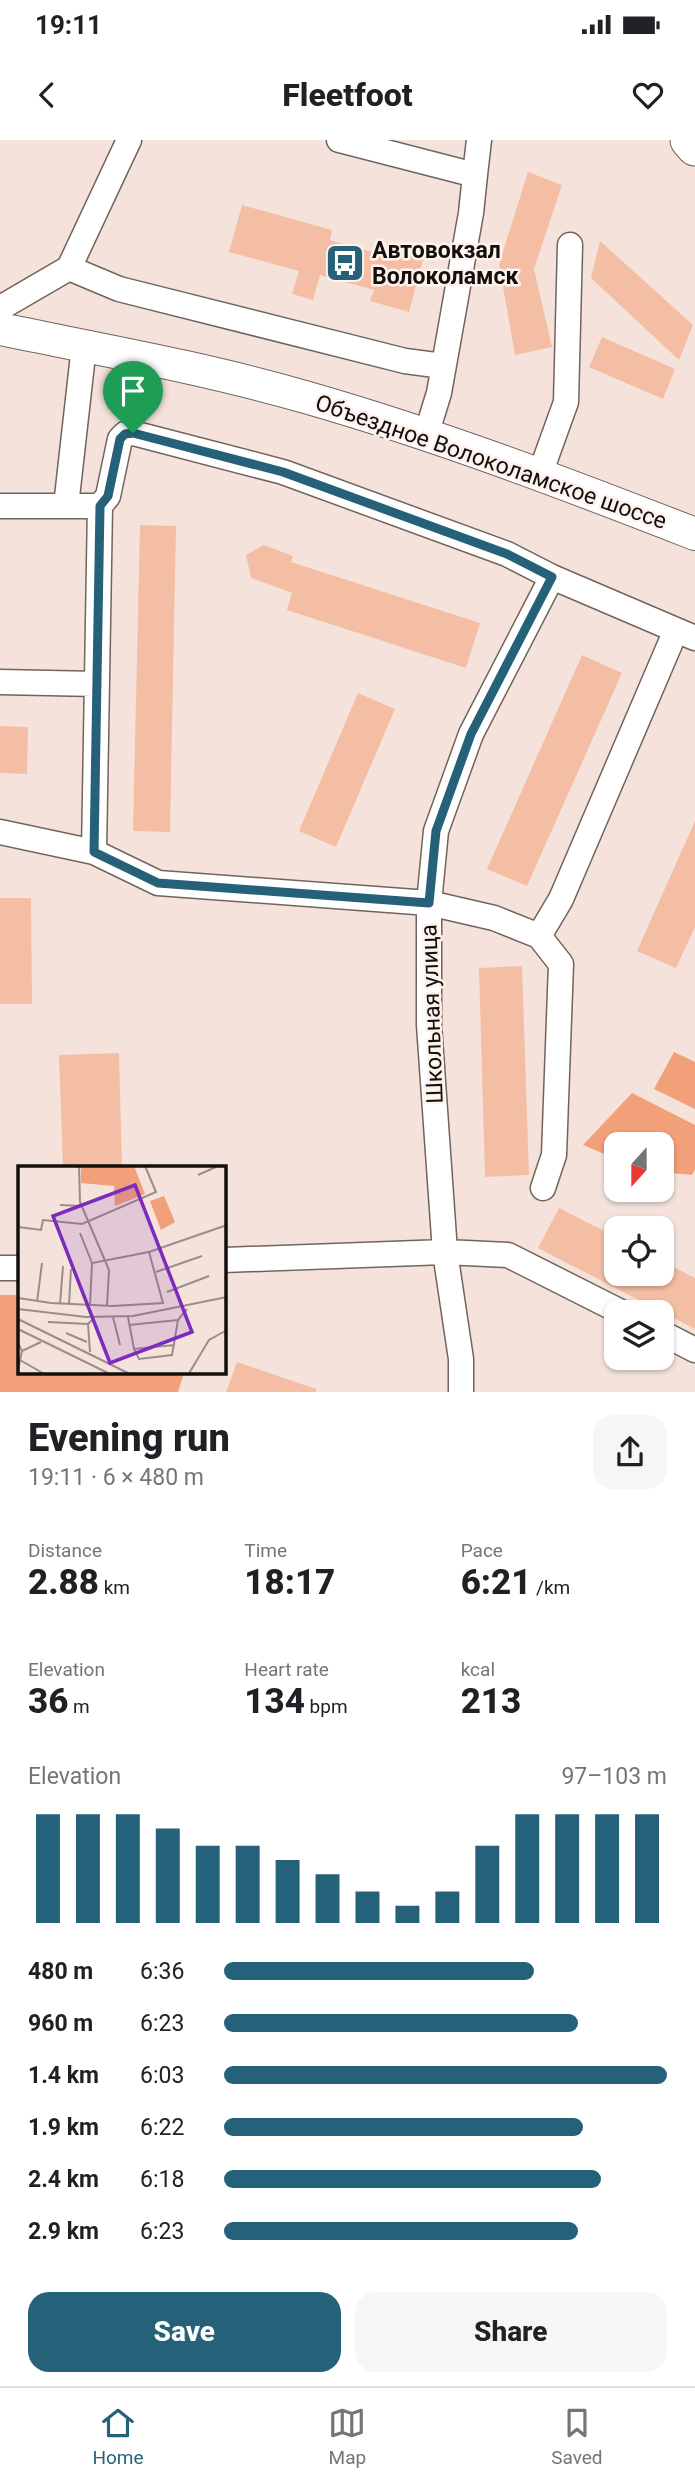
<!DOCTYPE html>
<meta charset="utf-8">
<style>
:root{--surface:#fff;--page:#f6f6f6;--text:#202124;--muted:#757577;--line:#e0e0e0;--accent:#256279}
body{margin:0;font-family:Roboto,sans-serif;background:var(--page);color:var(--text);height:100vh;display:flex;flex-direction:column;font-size:26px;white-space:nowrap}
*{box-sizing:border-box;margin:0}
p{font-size:23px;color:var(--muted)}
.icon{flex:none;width:38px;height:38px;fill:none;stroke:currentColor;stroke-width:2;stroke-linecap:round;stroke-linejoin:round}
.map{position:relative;height:1252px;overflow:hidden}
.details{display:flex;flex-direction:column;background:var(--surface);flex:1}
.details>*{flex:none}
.needle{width:46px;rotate:201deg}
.fabs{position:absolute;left:604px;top:992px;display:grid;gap:14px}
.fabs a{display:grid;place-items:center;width:70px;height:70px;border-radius:14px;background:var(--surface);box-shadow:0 2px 5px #0004;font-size:35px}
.pin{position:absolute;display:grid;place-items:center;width:60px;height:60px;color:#fff;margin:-72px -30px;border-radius:50% 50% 50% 0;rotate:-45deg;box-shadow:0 0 7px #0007}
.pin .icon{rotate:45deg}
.round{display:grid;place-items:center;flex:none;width:74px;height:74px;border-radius:21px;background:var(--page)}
.overview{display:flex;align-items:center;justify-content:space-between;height:119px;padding:0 28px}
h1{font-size:38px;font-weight:800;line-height:52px}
.figures{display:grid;grid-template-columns:repeat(3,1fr);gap:10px;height:119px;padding:7px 28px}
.figures div{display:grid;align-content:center}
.figures b{font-size:35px;font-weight:800}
.figures small{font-size:19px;font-weight:400}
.figures p{font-size:19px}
.chart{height:196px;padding:14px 28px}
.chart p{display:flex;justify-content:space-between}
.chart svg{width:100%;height:126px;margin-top:7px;stroke:var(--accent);stroke-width:6}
.button{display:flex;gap:14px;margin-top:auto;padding:14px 28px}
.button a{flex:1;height:80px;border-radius:21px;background:var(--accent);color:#fff;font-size:28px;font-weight:800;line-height:80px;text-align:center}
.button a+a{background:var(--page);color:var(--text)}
ul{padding:0 28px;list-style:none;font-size:23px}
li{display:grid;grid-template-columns:112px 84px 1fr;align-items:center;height:52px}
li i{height:18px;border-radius:9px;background:var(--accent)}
.status{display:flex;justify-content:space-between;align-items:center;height:49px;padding:0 35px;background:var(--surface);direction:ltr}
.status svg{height:19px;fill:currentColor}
header{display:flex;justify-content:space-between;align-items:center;height:91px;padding:0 28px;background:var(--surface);font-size:32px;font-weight:800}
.dock{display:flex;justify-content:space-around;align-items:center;height:98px;border-top:2px solid var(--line);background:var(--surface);font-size:19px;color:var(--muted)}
.dock a{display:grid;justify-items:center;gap:4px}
.dock .on{color:var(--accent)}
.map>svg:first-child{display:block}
.green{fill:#f2a079}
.building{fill:#f4bea4}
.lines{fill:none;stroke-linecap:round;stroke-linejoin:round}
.minor-casing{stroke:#72635c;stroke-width:27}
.major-casing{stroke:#72635c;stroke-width:34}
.highway-casing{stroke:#72635c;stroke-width:39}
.minor{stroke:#fff;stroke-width:24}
.major{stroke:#fff;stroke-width:32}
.highway{stroke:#fff;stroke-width:37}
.route-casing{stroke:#fff;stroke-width:14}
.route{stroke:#256279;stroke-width:9}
.labels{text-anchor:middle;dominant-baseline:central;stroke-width:5;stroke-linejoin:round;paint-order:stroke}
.poi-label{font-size:23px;font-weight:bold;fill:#150f0c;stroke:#fdf2ed;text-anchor:start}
.street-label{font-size:23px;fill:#150f0c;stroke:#fdf2ed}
.inset-road{fill:none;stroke:#9b8e88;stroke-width:2}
.view{fill:#7b2cbf;fill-opacity:0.15;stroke:#7b2cbf;stroke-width:3.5}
.inset-edge{fill:none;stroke:#150f0c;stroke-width:3.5}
</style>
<div class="status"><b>19:11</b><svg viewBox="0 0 49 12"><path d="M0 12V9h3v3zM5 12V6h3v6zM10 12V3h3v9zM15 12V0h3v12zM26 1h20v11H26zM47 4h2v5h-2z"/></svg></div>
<header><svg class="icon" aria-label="back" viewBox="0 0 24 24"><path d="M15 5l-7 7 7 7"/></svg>Fleetfoot<svg class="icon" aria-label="heart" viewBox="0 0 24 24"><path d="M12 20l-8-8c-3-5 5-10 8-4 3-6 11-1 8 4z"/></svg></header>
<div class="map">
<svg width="695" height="1252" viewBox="0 0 695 1252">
<rect width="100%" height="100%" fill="#f5e3db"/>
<path class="green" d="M674,912l21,10v47l-41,-20z
M632,953l63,32v44l-3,6 -30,-3v-28h-46v15l-33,-14z
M0,1155h19v78h165l-6,19h-178z"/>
<path class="building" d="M528,32l34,13 -28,84 18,78 -37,8 -16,-91z
M242,65l90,25 -2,10 53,15 4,-13 38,10 -16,60 -39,-11 4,-11 -54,-15 -7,25 -21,-6 7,-23 -70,-19z
M600,101l93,84 -14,35 -88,-82z
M602,197l73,32 -12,30 -74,-32z
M140,385l36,1 -6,306 -37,-1z
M264,405l29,11 -2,6 189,61 -14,45 -179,-58 5,-17 -41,-15 -5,-23z
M582,515l40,18 -95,213 -40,-17z
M358,553l37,16 -59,138 -37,-16z
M0,586l28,1 -1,47 -27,-1z
M695,681v106l-19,41 -39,-17z
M0,758h31l1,106h-32z
M522,826l7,209 -44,2 -6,-209z
M119,913l3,115h-59l-4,-113z
M559,1068l57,29v37h46v-13l33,17v51l-157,-81z
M237,1222l79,27v3h-90z"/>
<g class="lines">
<g class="minor-casing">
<path id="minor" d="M339,0l136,35 -4,38 -32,180 -13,42
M475,35l4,-35
M69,128l50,21 286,72 38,5
M0,168l69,-40 60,-128
M84,206l-18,160h34
M540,334l26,-72 4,-157
M0,366h66
M676,490l-115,269 -22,37 -45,-18 -65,-15 -271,-20 -64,-31 6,-346 8,-10 12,-57 5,-5 8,-1 150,39 224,82 45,23 124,53 19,8
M0,542l97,2
M0,692l94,20
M539,796l22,28 -7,191 -11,33
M224,1120l221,-8 63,3 113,57
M0,1128h19
M662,1193l33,17
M461,1252v-33l-16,-107 -16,-227v-122l7,-72 35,-97 81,-157"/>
</g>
<g class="major-casing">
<path id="major" d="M0,189c102,21 205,39 305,68 133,38 262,87 390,137"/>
</g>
<g class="highway-casing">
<path id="highway" d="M689,0l6,7"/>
</g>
<use href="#minor" class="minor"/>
<use href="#major" class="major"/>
<use href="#highway" class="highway"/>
</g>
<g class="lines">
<g class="route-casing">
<path id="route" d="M133,293l150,39 224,82 45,23 -81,157 -35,97 -7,72 -271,-20 -64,-31 6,-346 8,-10 12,-57 5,-5z"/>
</g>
<use href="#route" class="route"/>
</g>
<defs>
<g id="bus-square" transform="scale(2.0125)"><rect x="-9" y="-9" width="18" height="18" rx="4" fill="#256279" stroke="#fdf2ed"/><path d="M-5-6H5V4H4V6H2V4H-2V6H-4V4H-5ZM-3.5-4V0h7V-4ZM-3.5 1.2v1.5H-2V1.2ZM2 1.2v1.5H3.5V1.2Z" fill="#fff"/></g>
</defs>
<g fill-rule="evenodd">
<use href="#bus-square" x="345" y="123"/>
</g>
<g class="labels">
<g class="poi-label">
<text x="372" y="110">Автовокзал<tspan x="372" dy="26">Волоколамск</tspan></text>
</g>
<g class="street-label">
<text transform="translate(491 322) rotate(19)">Объездное Волоколамское шоссе</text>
<text transform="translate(432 874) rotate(-92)">Школьная улица</text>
</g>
</g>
<g transform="translate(18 1026)">
<rect width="208" height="208" fill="#f5e3db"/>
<path d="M63,0h53l11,28 -30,12 -1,-20 -33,-3zM146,30l11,26 -14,8 -11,-29z" fill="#f2a079"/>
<path class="inset-road" d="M61,0l1,36 29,68 -2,36M180,9l20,-9M42,39l21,1M0,61l23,3 2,-10 39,4 74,-32 -11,-26M62,67l12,30M131,86l78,-27M138,106l46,-16M149,126l42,-16M0,132l33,5 62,3 50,-3 -14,-51 -57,11 -2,42M19,136l5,-39M42,138l3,-38M51,138l2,-35M0,143l68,8 47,-1 94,-19M95,151l7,28M110,151l6,32 41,-4M0,153l114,56M30,156l40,2M111,159l49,-5M0,163l94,46M48,167l21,9M0,177l4,8 -4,19M116,183l5,10 33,-4 6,-35 9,-11M4,185l19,-9M72,186l-2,-28 6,-6M2,194l26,15M170,209l21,-35 18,-10"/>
<path class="view" d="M117,19l57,147 -82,31 -57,-147z"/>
<rect width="208" height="208" class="inset-edge"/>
</g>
</svg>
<div class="fabs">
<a><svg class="needle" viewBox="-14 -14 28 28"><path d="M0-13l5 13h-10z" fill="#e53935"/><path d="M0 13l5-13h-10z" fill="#757577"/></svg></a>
<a><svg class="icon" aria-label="locate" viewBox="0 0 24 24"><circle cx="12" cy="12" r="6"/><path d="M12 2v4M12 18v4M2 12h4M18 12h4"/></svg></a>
<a><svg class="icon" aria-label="layers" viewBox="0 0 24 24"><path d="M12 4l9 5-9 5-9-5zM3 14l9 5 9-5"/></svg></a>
</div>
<div class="pin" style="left:133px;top:293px;background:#1e9e55"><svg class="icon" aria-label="arrive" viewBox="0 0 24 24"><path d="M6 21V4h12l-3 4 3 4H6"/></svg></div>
</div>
<section class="details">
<div class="overview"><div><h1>Evening run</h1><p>19:11 · 6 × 480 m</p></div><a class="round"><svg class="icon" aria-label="share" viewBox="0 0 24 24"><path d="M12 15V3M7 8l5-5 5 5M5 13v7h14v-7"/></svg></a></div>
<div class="figures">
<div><p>Distance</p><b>2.88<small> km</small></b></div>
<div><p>Time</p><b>18:17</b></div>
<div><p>Pace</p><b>6:21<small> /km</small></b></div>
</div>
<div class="figures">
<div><p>Elevation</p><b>36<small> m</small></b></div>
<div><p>Heart rate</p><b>134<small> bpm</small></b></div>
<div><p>kcal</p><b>213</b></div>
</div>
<div class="chart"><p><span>Elevation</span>97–103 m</p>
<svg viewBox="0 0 160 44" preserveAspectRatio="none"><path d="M5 44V6M15 44V6M25 44V6M35 44V11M45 44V17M55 44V17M65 44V22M75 44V27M85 44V33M95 44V38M105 44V33M115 44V17M125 44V6M135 44V6M145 44V6M155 44V6"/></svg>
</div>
<ul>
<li><b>480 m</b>6:36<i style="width:70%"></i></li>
<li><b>960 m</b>6:23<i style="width:80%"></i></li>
<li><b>1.4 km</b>6:03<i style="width:100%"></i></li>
<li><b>1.9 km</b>6:22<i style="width:81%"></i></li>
<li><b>2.4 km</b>6:18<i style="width:85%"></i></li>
<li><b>2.9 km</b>6:23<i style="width:80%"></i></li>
</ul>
<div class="button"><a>Save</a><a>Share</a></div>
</section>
<nav class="dock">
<a class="on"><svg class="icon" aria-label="home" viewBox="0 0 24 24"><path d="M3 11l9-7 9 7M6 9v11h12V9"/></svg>Home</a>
<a><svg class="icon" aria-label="map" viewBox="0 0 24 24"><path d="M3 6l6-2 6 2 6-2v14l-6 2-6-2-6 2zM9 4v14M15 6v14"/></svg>Map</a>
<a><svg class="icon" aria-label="saved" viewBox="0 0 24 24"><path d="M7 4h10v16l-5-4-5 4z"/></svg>Saved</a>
</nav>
